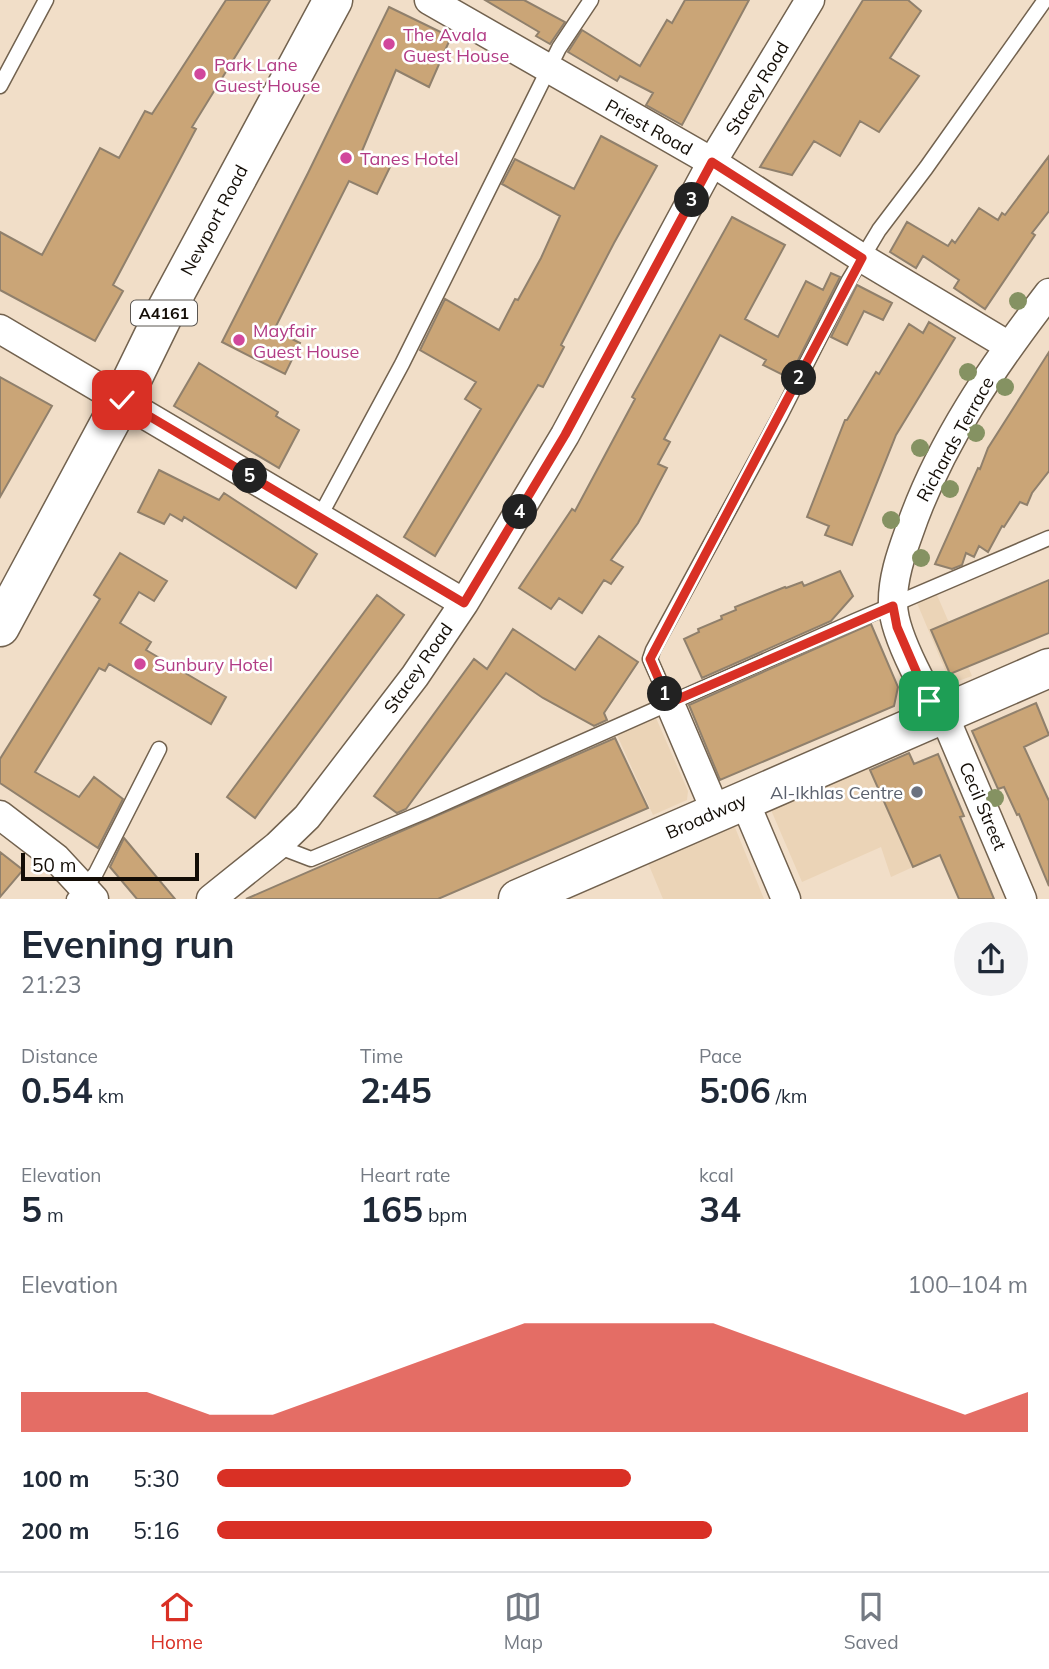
<!DOCTYPE html>
<meta charset="utf-8">
<style>
:root{--surface:#fff;--page:#f2f2f3;--text:#1f2937;--muted:#747a83;--line:#e0e1e3;--accent:#d93025}
body{margin:0;font-family:Mulish,sans-serif;background:var(--page);color:var(--text);height:100vh;display:flex;flex-direction:column;font-size:26px;white-space:nowrap}
*{box-sizing:border-box;margin:0}
p{font-size:23px;color:var(--muted)}
.icon{flex:none;width:38px;height:38px;fill:none;stroke:currentColor;stroke-width:2;stroke-linecap:round;stroke-linejoin:round}
.map{position:relative;height:899px;overflow:hidden}
.drawer{display:flex;flex-direction:column;background:var(--surface);flex:1}
.drawer>*{flex:none}
.scale{position:absolute;left:21px;bottom:18px;width:178px;box-sizing:border-box;padding-left:7px;border:4px solid #130d06;border-top:0;font-size:19px;line-height:24px;white-space:nowrap;color:#130d06;-webkit-text-stroke:5px #fff;paint-order:stroke}
.pin{position:absolute;display:grid;place-items:center;width:60px;height:60px;color:#fff;margin:-30px;border-radius:14px;box-shadow:0 4px 10px #0006}
.km{position:absolute;width:35px;height:35px;margin:-18px;border-radius:50%;background:#222;color:#fff;font-size:19px;line-height:35px;text-align:center}
.round{display:grid;place-items:center;flex:none;width:74px;height:74px;border-radius:37px;background:var(--page)}
.headline{display:flex;align-items:center;justify-content:space-between;height:119px;padding:0 21px}
h1{font-size:38px;font-weight:700;line-height:52px}
.figures{display:grid;grid-template-columns:repeat(3,1fr);gap:10px;height:119px;padding:7px 21px}
.figures div{display:grid;align-content:center}
.figures b{font-size:35px;font-weight:700}
.figures small{font-size:19px;font-weight:400}
.figures p{font-size:19px}
.chart{height:196px;padding:14px 21px}
.chart p{display:flex;justify-content:space-between}
.chart svg{width:100%;height:126px;margin-top:7px;fill:var(--accent);opacity:.7}
ul{padding:0 21px;list-style:none;font-size:23px}
li{display:grid;grid-template-columns:112px 84px 1fr;align-items:center;height:52px}
li i{height:18px;border-radius:9px;background:var(--accent)}
.menu{display:flex;justify-content:space-around;align-items:center;height:98px;border-top:2px solid var(--line);background:var(--surface);font-size:19px;color:var(--muted)}
.menu a{display:grid;justify-items:center;gap:4px}
.menu .current{color:var(--accent)}
.map>svg:first-child{display:block}
.built{fill:#ebd4b7}
.building{fill:#caa577;stroke:#90806c;stroke-width:2}
.lines{fill:none;stroke-linecap:round;stroke-linejoin:round}
.lane-casing{stroke:#72624f;stroke-width:17}
.street-casing{stroke:#72624f;stroke-width:31}
.secondary-casing{stroke:#72624f;stroke-width:41}
.primary-casing{stroke:#72624f;stroke-width:41}
.lane{stroke:#fff;stroke-width:14}
.street{stroke:#fff;stroke-width:28}
.secondary{stroke:#fff;stroke-width:38}
.primary{stroke:#fff;stroke-width:38}
.tree{fill:#859262}
.route-casing{stroke:#fff;stroke-width:14}
.route{stroke:#d93025;stroke-width:9}
.hotel-dot{fill:#d1479c;stroke:#fff;stroke-width:2.5}
.worship-dot{fill:#6b7280;stroke:#fff;stroke-width:2.5}
.labels{text-anchor:middle;dominant-baseline:central;stroke-width:5;stroke-linejoin:round;paint-order:stroke}
.shield{fill:#fff;stroke:#5a5651;stroke-width:2}
.shield-label{font-size:16px;font-weight:bold;fill:#130d06}
.hotel-label{font-size:18px;fill:#b23c85;stroke:#fff;text-anchor:start}
.street-label{font-size:18px;fill:#130d06;stroke:#fff}
.worship-label{font-size:18px;fill:#5b616d;stroke:#fff;text-anchor:end}
</style>
<div class="map">
<svg width="1049" height="899" viewBox="0 0 1049 899">
<rect width="100%" height="100%" fill="#f1dec8"/>
<path class="built" d="M937,595l35,81 -14,5 -10,-4 -31,-74z
M656,718l32,73 -1,9 -34,15 -36,-80z
M870,768l43,99 -22,10 -10,-30 -79,35 -31,-72z
M734,825l30,74h-101l-15,-36z"/>
<path class="building" d="M226,0h44l-78,127 4,2 -83,156 10,6 -28,50 -95,-51v-58l42,23 58,-107 19,10 26,-47 7,3z
M485,0h39l41,22 -15,22 -14,-8 3,-4z
M685,0h64l-67,125 -36,-20 7,-12 -33,-17 -3,5 -49,-29 14,-22 58,36 27,-46 5,3z
M863,0h45l13,11 -31,47 29,18 -40,56 -19,-11 -20,35 -26,-15 -22,34 -32,-8z
M389,7l62,30 -22,50 -33,-17 -34,81 29,14 -14,29 -28,-13 -75,149 26,13 -15,31 -63,-32 86,-169z
M601,136l56,30 -43,77 -53,102 3,2 -21,40 -5,-2 -103,171 -31,-19 77,-128 -16,-10 11,-17 -56,-32 25,-51 54,31 16,-31 3,1 23,-42 19,-42 -58,-32 13,-25 59,30z
M1049,156v55l-17,22 3,2 -50,74 -31,-21 5,-8 -36,-24 -7,12 -26,-16 17,-30 41,24 4,-6 3,3 24,-35 19,12 4,-7 3,2z
M732,217l53,28 -40,74 33,18 28,-56 17,9 8,-17 9,4 -51,101 -26,-13 3,-5 -46,-25 -56,104 6,3 -12,22 9,4 -29,55 -27,37 12,7 -12,17 -7,-4 -22,33 -23,-15 -8,11 -32,-21 53,-79 3,2 60,-112 -3,-2z
M857,285l35,18 -9,17 -19,-9 -17,34 -16,-8z
M929,322l26,16 -59,97 -44,110 -27,-10 4,-9 -22,-9 38,-97h2l29,-48 3,2 30,-50 14,9z
M1049,352v119l-17,22 -5,12 -7,-3 -16,25 -2,-1 -14,26 -9,-6 -5,11 -8,-4 -4,12 -10,4 -17,-5 43,-96 2,1 8,-21z
M199,363l79,49 -2,4 23,14 -20,38 -105,-62z
M0,377l52,29 -52,91z
M159,470l60,30 5,-7 93,61 -21,34 -112,-71 -2,4 -12,-7 -6,10 -26,-12z
M120,553l47,28 -13,20 -15,-9 -19,31 31,19 -5,8 80,47 -15,27 -102,-60 -4,7 -6,-3 -64,104 44,25 15,-20 29,22 -25,49 -98,-65v-24l100,-160 -6,-4z
M840,571l13,25 -22,25 -129,57 -18,-39 15,-7 -1,-3 24,-10 -1,-3 15,-6 -1,-3 50,-20 1,1 16,-6 2,4z
M1049,580v53l-99,41 -19,-44z
M377,595l27,20 -149,203 -28,-21z
M871,624l27,63 -4,19 -174,74 -31,-75z
M513,629l62,41 24,-34 39,26 -34,51 3,7 -13,6 -51,-28 -37,-25 -100,136 -9,4 -23,-17 100,-137 13,10z
M1036,703l13,32 -25,12 25,54v85l-30,-72 -2,1 -13,-28 -6,2 -26,-58z
M615,738l33,70 -210,91h-192z
M909,753l5,11 24,-10 26,62 -4,1 34,82h-35l-19,-44 -27,12 -43,-97z
M124,838l51,61h-38l-27,-32z
M0,852l23,18 -23,27z"/>
<g class="lines">
<g class="lane-casing">
<path id="lane" d="M0,86l46,-86
M320,516l82,-152 157,-316 32,-48
M672,709l-22,-50 3,-9 127,-234 69,-136 30,-50 47,-62 119,-168
M277,846l34,13 113,-47 431,-191 194,-83
M74,899l22,-26 63,-124"/>
</g>
<g class="street-casing">
<path id="street" d="M429,0l283,162 150,96 147,88
M0,329l464,274
M673,711l43,101
M744,800l42,99
M0,815l56,43 38,41
M211,899l66,-53 30,-29 108,-141 49,-73 101,-168 147,-273 98,-162
M1022,899l-74,-174c-19,-24 -54,-89 -55,-120 -1,-25 8,-51 16,-73 30,-88 84,-166 140,-239"/>
</g>
<g class="secondary-casing">
<path id="secondary" d="M518,899l531,-231"/>
</g>
<g class="primary-casing">
<path id="primary" d="M0,627l122,-227 42,-86 169,-314"/>
</g>
<use href="#lane" class="lane"/>
<use href="#street" class="street"/>
<use href="#secondary" class="secondary"/>
<use href="#primary" class="primary"/>
</g>
<g class="tree">
<circle cx="1018" cy="301" r="9"/>
<circle cx="968" cy="372" r="9"/>
<circle cx="1005" cy="387" r="9"/>
<circle cx="976" cy="433" r="9"/>
<circle cx="920" cy="448" r="9"/>
<circle cx="950" cy="489" r="9"/>
<circle cx="891" cy="520" r="9"/>
<circle cx="921" cy="558" r="9"/>
<circle cx="995" cy="798" r="9"/>
</g>
<g class="lines">
<g class="route-casing">
<path id="route" d="M122,400l342,203 101,-168 147,-273 150,96 -212,401 19,44 224,-97 4,21 32,74"/>
</g>
<use href="#route" class="route"/>
</g>
<g class="hotel-dot">
<circle cx="389" cy="44" r="7"/>
<circle cx="200" cy="74" r="7"/>
<circle cx="346" cy="158" r="7"/>
<circle cx="239" cy="340" r="7"/>
<circle cx="140" cy="664" r="7"/>
</g>
<circle class="worship-dot" cx="917" cy="792" r="7"/>
<g class="labels">
<rect class="shield" x="131" y="300.5" width="66" height="25" rx="5"/>
<g class="shield-label">
<text x="164" y="313">A4161</text>
</g>
<g class="hotel-label">
<text x="403" y="34">The Avala<tspan x="403" dy="21">Guest House</tspan></text>
<text x="214" y="64">Park Lane<tspan x="214" dy="21">Guest House</tspan></text>
<text x="360" y="158">Tanes Hotel</text>
<text x="253" y="330">Mayfair<tspan x="253" dy="21">Guest House</tspan></text>
<text x="154" y="664">Sunbury Hotel</text>
</g>
<g class="street-label">
<text transform="translate(757 88) rotate(-59)">Stacey Road</text>
<text transform="translate(649 127) rotate(29)">Priest Road</text>
<text transform="translate(214 220) rotate(-62)">Newport Road</text>
<text transform="translate(955 439) rotate(-61)">Richards Terrace</text>
<text transform="translate(418 668) rotate(-55)">Stacey Road</text>
<text transform="translate(983 806) rotate(67)">Cecil Street</text>
<text transform="translate(706 816) rotate(-24)">Broadway</text>
</g>
<g class="worship-label">
<text x="903" y="792">Al-Ikhlas Centre</text>
</g>
</g>
</svg>
<div class="scale">50 m</div>
<div class="pin" style="left:929px;top:701px;background:#1e9e55"><svg class="icon" aria-label="arrive" viewBox="0 0 24 24"><path d="M6 21V4h12l-3 4 3 4H6"/></svg></div>
<div class="pin" style="left:122px;top:400px;background:#d93025"><svg class="icon" aria-label="check" viewBox="0 0 24 24"><path d="M5 12l5 5 9-10"/></svg></div>
<b class="km" style="left:665px;top:694px">1</b>
<b class="km" style="left:799px;top:378px">2</b>
<b class="km" style="left:692px;top:200px">3</b>
<b class="km" style="left:520px;top:512px">4</b>
<b class="km" style="left:250px;top:476px">5</b>
</div>
<section class="drawer">
<div class="headline"><div><h1>Evening run</h1><p>21:23</p></div><a class="round"><svg class="icon" aria-label="share" viewBox="0 0 24 24"><path d="M12 15V3M7 8l5-5 5 5M5 13v7h14v-7"/></svg></a></div>
<div class="figures">
<div><p>Distance</p><b>0.54<small> km</small></b></div>
<div><p>Time</p><b>2:45</b></div>
<div><p>Pace</p><b>5:06<small> /km</small></b></div>
</div>
<div class="figures">
<div><p>Elevation</p><b>5<small> m</small></b></div>
<div><p>Heart rate</p><b>165<small> bpm</small></b></div>
<div><p>kcal</p><b>34</b></div>
</div>
<div class="chart"><p><span>Elevation</span>100–104 m</p>
<svg viewBox="0 0 160 44" preserveAspectRatio="none"><path d="M0 44V30L10 30L20 30L30 38L40 38L50 30L60 22L70 14L80 6L90 6L100 6L110 6L120 14L130 22L140 30L150 38L160 30V44z"/></svg>
</div>
<ul>
<li><b>100 m</b>5:30<i style="width:51%"></i></li>
<li><b>200 m</b>5:16<i style="width:61%"></i></li>
</ul>
</section>
<nav class="menu">
<a class="current"><svg class="icon" aria-label="home" viewBox="0 0 24 24"><path d="M3 11l9-7 9 7M6 9v11h12V9"/></svg>Home</a>
<a><svg class="icon" aria-label="map" viewBox="0 0 24 24"><path d="M3 6l6-2 6 2 6-2v14l-6 2-6-2-6 2zM9 4v14M15 6v14"/></svg>Map</a>
<a><svg class="icon" aria-label="saved" viewBox="0 0 24 24"><path d="M7 4h10v16l-5-4-5 4z"/></svg>Saved</a>
</nav>
